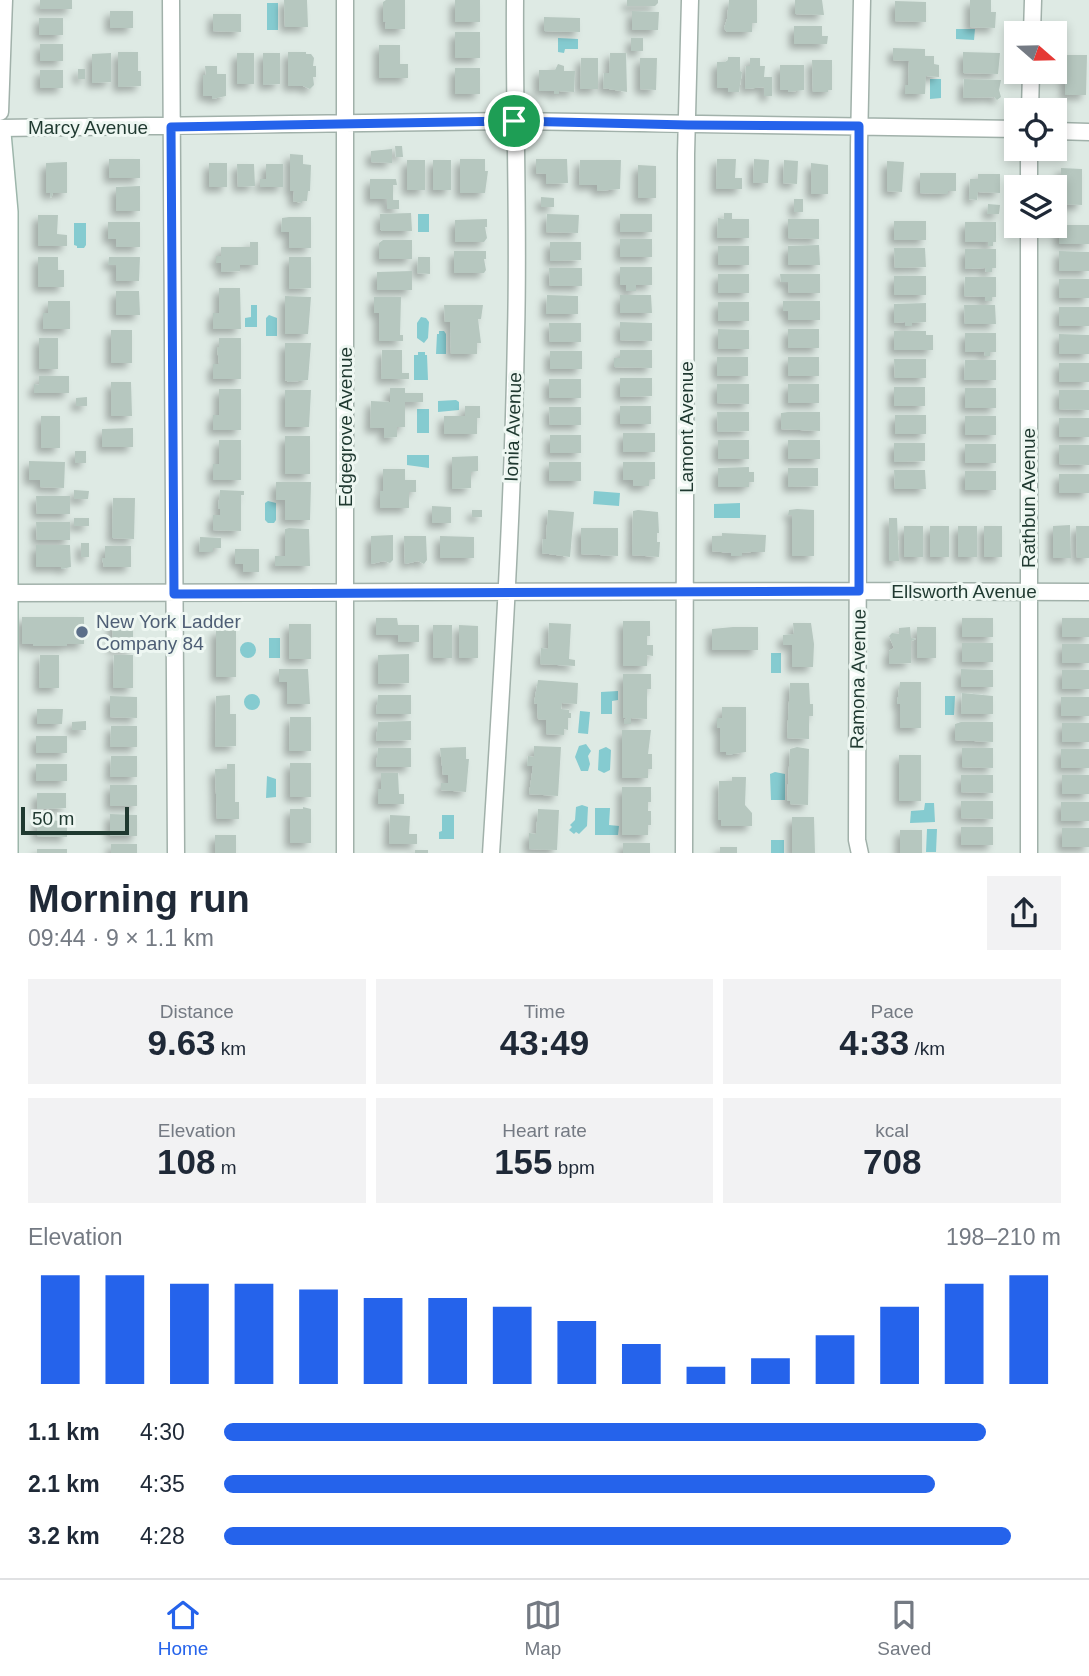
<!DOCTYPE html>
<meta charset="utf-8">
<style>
:root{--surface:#fff;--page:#f2f2f3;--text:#1f2937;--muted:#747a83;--line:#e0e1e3;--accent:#2563eb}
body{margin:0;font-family:Arial,sans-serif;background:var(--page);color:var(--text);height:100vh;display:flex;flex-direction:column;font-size:26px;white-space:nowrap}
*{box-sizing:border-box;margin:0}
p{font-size:23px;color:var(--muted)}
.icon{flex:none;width:38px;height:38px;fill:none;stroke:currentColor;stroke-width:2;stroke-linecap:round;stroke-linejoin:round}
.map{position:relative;height:853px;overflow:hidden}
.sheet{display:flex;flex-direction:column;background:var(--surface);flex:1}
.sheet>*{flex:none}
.needle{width:46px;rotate:110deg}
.fabs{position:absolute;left:1004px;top:21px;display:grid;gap:14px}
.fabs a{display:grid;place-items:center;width:63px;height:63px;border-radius:0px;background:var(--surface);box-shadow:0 4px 10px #0003;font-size:35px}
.scale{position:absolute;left:21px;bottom:18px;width:108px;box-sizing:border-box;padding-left:7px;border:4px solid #1f3930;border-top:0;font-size:19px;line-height:24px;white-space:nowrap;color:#1f3930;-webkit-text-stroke:5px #eef7f2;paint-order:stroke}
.pin{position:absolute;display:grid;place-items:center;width:60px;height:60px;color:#fff;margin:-30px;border:4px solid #fff;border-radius:50%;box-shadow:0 2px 7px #0007}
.round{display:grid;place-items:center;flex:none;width:74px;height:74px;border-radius:0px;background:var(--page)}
.overview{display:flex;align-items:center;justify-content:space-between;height:119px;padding:0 28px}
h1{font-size:38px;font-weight:700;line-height:52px}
.figures{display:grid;grid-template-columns:repeat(3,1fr);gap:10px;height:119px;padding:7px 28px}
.figures div{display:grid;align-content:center;border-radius:0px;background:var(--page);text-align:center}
.figures b{font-size:35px;font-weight:700}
.figures small{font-size:19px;font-weight:400}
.figures p{font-size:19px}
.chart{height:196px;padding:14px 28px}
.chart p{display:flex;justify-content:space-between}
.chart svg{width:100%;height:126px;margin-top:7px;stroke:var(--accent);stroke-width:6}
ul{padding:0 28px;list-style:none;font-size:23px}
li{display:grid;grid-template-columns:112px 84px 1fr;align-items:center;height:52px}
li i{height:18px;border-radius:9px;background:var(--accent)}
.menu{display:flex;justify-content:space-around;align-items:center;height:98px;border-top:2px solid var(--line);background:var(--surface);font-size:19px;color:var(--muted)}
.menu a{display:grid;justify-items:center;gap:4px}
.menu .selected{color:var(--accent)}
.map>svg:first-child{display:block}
.water{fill:#85cbd0}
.building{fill:#b6c7bf;filter:url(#shadow)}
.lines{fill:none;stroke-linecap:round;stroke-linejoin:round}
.street-casing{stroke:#a1b1aa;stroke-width:19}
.secondary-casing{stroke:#9db6ab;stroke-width:24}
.street{stroke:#fff;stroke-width:16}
.secondary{stroke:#fff;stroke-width:21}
.route-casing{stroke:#fff;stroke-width:14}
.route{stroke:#2563eb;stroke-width:9}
.service-dot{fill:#5c6f8a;stroke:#eef7f2;stroke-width:2.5}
.labels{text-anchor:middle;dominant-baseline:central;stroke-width:6;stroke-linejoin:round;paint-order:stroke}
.street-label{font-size:19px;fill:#1f3930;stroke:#eef7f2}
.service-label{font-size:19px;fill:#4e5e75;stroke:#eef7f2;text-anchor:start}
</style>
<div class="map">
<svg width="1089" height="854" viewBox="0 0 1089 854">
<defs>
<filter id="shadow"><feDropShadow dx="-5" dy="5" stdDeviation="3.5" flood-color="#0004"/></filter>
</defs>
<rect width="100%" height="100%" fill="#deeae4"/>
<path class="water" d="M267,3h11v27h-11z
M956,29h19l-1,11 -18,-1z
M558,38l20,1v10h-13l-1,4 -6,-1z
M930,79h11v19l-11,1z
M418,214h11v18h-11z
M74,223h12v22l-2,3h-7v-2l-3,-1z
M251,305h6v22h-12v-9l6,-1z
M269,315l8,3v18h-11v-18z
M421,317l5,1 3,4 -1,16 -4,5 -7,-5v-15z
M439,331h5l2,3v20h-10l1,-20h2z
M418,352h7v3h2l1,25h-14v-25h4z
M456,400l3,2v8l-21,2v-11z
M417,409h12v24h-12z
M407,455h22v13l-22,-3z
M594,491l26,2 -1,13 -26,-2z
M268,501l8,2v17l-2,3h-6l-3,-3v-17z
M740,503v15h-26v-14z
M269,638h11v20h-11z
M240 650a8 8 0 1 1 16 0a8 8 0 1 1-16 0Z
M771,653h10v20h-10z
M618,691v9l-6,1v13h-11v-22z
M244 702a8 8 0 1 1 16 0a8 8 0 1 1-16 0Z
M945,696h10l-1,19h-9z
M580,711l10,1 -2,22 -10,-1z
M586,744l5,7 -3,5 2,8 -2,7h-7l-6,-14 4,-11z
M606,747l5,3 -1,20 -6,3 -6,-3 1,-20z
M775,772l10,2v26h-14l-1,-26z
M267,776l9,3v18l-10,1z
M925,803h9l1,19 -25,1 1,-12 13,-1z
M582,805l6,2 -1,19 -8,8 -3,-2 -2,2 -5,-4 3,-3 -2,-2 5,-5 1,-13z
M595,808h15l-1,17 10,1 -1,9h-23z
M442,815h12v24h-15v-7l3,-1z
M927,829h10l-1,23h-10z
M771,840h13v13h-13z"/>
<path class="building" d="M40,0h32v9h-32z
M284,0h23l1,27h-23z
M386,0h19v29h-20l1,-7h-3v-20z
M455,0h25v22h-25z
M627,0h31v3l-3,3h-28z
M729,0h28v23h-5v9h-25l-3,-4 3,-9z
M795,0h27l2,15 -29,-1z
M970,0h21v12h5l-1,16 -25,-1z
M895,1l31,1v20l-31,-1z
M110,11h23v17h-23z
M632,11l27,1 -1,18h-26z
M213,14h28v18l-28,-1z
M544,17l36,1v14l-36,-1z
M39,18h24v17h-24z
M794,26h28v10h6l-1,8h-33z
M455,32h25v26h-25z
M631,38h12v13h-12z
M40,44h23v17h-23z
M379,45h21v19h8v14h-29z
M893,48l32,1v7h9v8l5,1v12l-13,-1 -1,18h-20v-9h3l1,-24 -16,-1z
M118,52h20v19h3v15l-23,1z
M288,52h18v2h5l3,4 -1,8h3v11h-3l1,8 -4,4 -7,-3h-15z
M963,52l37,1 -2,21 -35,-1z
M111,53v29l-19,1v-29z
M237,53h17v31h-17z
M263,53h17v31l-17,1z
M610,53h16l1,39 -24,-4 1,-15h5z
M1066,55h21l-1,40h-21z
M728,57h12v14l2,1 -3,20h-11v-4h-11v-26h8l3,-2z
M581,58h17v31h-18z
M640,58h17l-1,32 -16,-1z
M750,58h10v8h5l-1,11h8v19h-8v-9l-19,2 1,-23h4z
M812,60h20v30h-4v2h-15z
M558,64l6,2v5h11l-1,21 -15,-1v3h-5v-3h-15v-21h16z
M780,65h24v25l-16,2v-2h-8z
M205,66h12v8h9v22l-14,3v-3h-9v-21h3z
M455,68h25v26h-25z
M78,69h7v10h-7z
M40,70h23v18h-23z
M964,79l37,1 -2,10 2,7 -4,3 -3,-3 -31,1z
M395,146h7l1,11h-7z
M392,149v14l-21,-1v-11z
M290,154l13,1v9l8,1 -1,26h-2l-1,10h-5v2l-9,-2 1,-10h-4z
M109,159h31v19h-31z
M460,159h25v12h3l-3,22h-25z
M536,159h31l1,24 -22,1v-10l-10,-1z
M717,159h19l-1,19h7v11h-26z
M754,159l15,1 -1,23h-15z
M407,160h18v30h-18z
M433,160h18v30h-18z
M580,160h41l-1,29 -23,2v-6h-18z
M784,160l14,1 -1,23 -14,-1z
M887,161l17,1 -2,30 -15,-1z
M67,162v31h-14l-2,5 -1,-5h-4v-30z
M209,163h18v24h-18z
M811,163l17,2v29h-17z
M237,164h17l1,22 -17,1z
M266,164h17v23h-23v-8h6z
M638,165l18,1v32h-18z
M1061,168l21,1v36l-21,-1z
M920,173h36v18h-8v3l-28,-1z
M978,174h22v19l-22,-1 -1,8 -8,-1 1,-20h8z
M370,179h26l1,6h-4v15h6v9h-12v-10h-17z
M140,186v25h-24v-24z
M541,197l13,1v9h-13z
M794,199h9v13h-9z
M988,204l12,1 -1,9h-12z
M411,213l1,18h-30l-2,-2v-15z
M724,213h8v6h17v19h-32l1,-20 6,1z
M547,214l32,1 -1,18 -32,-1z
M620,214h32v18h-32z
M38,215h20l-1,19 10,1v11h-29z
M289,217h22v31h-22v-16h-8l1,-14z
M487,219v8h-2l2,11 -3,4h-29v-22z
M788,219h31v20l-31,-1z
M894,221h32v19h-32z
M108,222h32v25h-24v-8h-8z
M965,222h31v20h-3v4h-5v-4h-23z
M1059,225h30v19h-30z
M620,239h32v18h-32z
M383,240h29v19h-33v-16z
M250,242h8v23h-18v6l-19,1v-9h-5v-7h5v-9h29z
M550,242h31v18l-31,1z
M819,245l1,20h-32v-19z
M718,246h31v19h-31z
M894,248h31l1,19 -31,1z
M965,249h31v19h-4v4h-6l-1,-4 -20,1z
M454,251h32v8h-2l2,11 -2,3h-30z
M1059,251l30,1v19h-30z
M38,257h20v13h6v17h-26z
M109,257h31l-1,24h-23v-16h-8z
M289,257h22v31l-22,1z
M418,257h12v17l-13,-1z
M620,267h32v18h-16v6h-10v-6h-6z
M549,268h33v18h-32z
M412,271v19h-35v-18z
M718,274h31v19h-31z
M780,274h40v19h-31l-1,-11h-7z
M894,276h32v19h-32z
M965,277h31v20h-4v4h-7v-4l-21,-1z
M1059,279h30v19h-30z
M219,288h21l1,41h-28v-16h6z
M116,291h23l1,24h-24z
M547,295l31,1v18h-32z
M620,295h31l1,18h-32z
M285,296l26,1 -3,37h-23z
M374,297h27l-1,38h3v6h-24v-28h-5z
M48,301h22v28h-27v-16h5z
M783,301h37v19h-32v-9h-5z
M718,302h31v19h-31z
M926,303v19l-14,1v3h-7v-4l-11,1v-19z
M444,305h39l-2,14h-3l3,24h-4v11h-26l-1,-32h-5z
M964,305h31l1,19h-31z
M1059,307h30v19h-30z
M620,322l32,1v18l-32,-1z
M549,323h32v19h-31z
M718,329l31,1v19h-31z
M788,329h31v19h-31z
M111,330h21v33h-21z
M894,331h32v4h7v15h-39z
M965,333h31v19h-6v4h-6l1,-4h-20z
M1059,334l30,1v19h-30z
M39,338h19v31h-19z
M219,338h22v41h-28v-15h6l-2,-17h2z
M285,343h26l-3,37 -19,2 -4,-2z
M382,350h20v23h7v6h-28z
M620,350h32v18l-38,-1v-9h6z
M550,351h32v18h-32z
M717,357h31v19h-31z
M788,357h31v19h-31z
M894,359h32v19h-31z
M965,360h31v20h-32z
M1059,363h30v19h-30z
M39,376h30v17h-35v-9l5,1z
M620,378h32v18l-32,1z
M549,379h32v19h-32z
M111,382h20l1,34h-21z
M717,384h32v20l-32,-1z
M788,384h31v19h-31z
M894,387h31v19h-31z
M390,388h15v5h18v9h-18v25h-8v10l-13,1v-10h-14l1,-27 19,1z
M965,388h31v20h-31z
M219,389h22v41h-28v-15h6z
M285,390h26l-2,37h-24z
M1059,390h30v20l-30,-1z
M87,397v9h-11v-8z
M465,406h15v12h-3v16h-33v-18h21z
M620,406h31v18h-31z
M549,407h32v18h-31z
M717,412h32v19l-31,1z
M788,412h32v19l-39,-2v-16z
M895,415h31v19h-31z
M41,416h19v32h-19z
M965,416h31v19h-31z
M1059,418h30v19h-30z
M133,428v19h-31v-18z
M623,433h32v19h-32z
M550,435h31v18h-31z
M285,436h25v38h-25z
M219,440h22v40h-28v-16h6z
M718,440h31v19h-31z
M788,440h32v19h-32z
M894,443h31v18l-31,1z
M965,444h31v19h-31z
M1059,445h30v20l-30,-1z
M75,451h11v12h-11z
M478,456v15l-7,1v16l-19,1v-32z
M29,461l36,1 -1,26 -24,-1v-7h-11z
M549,462h32v19h-32z
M623,462h32v17l-6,1v6h-16v-6h-10z
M749,467v5h5v10h-5v5h-31v-19z
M788,468h30v18l-30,1z
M383,469h22v11h11v12h-7v16h-29v-17h3z
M894,470h31l1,19h-31z
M965,471h31v19h-31z
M1059,474h30v19h-30z
M276,482h35l-1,38h-25v-20h-9z
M74,490l15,1 -1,8h-14z
M220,490l24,1v4h-3v36l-28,-1v-15h7v-6h-2z
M36,496h34v18h-33z
M113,498h22l-1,41 -22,-1z
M432,506l19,1v16h-19z
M797,509l17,1v46h-22v-41h-4l1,-5z
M472,510h10v7h-10z
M548,510l26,2 -4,45 -28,-4 1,-14h3z
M638,510l20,2 1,21h-2v9h3l-1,15 -27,-2 1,-44z
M74,518h15v8h-15z
M889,518h8l2,43h-10z
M36,522h34v18h-33z
M1070,525l1,33h-18v-32z
M904,526h19v31h-19z
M930,526h19v31h-19z
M958,526h19v31h-19z
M984,526h18v31h-18z
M1076,526h13v32h-12z
M289,528l20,1 1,37h-35v-10h10v-27z
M581,528h37v28l-37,-2z
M722,533l44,2 -1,17h-14l-9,1v3h-11v-3l-19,-2v-15h10z
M393,535v25l-3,3 -6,-2 -13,3v-28z
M404,536h22l1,24 -3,4 -6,-3 -13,3z
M440,536l34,1v21h-34z
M200,537l21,1v10h-8v4h-14z
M81,543h8v14h-8z
M36,545h34l1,22 -10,2v-2h-25z
M105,546h26v21h-27l-2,-9h3z
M235,549h24v23h-16v-8h-8z
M22,617h62v27h-17v2h-34v-2h-11z
M133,617v32h-21l1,-31z
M376,618h21l1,7h21v17h-21v-7h-22z
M962,618h31v19h-31z
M1062,618h27v19h-27z
M623,621h27v15h-3v9h6v11l-6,-1v11h-24z
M549,623l22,1 -2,35 6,1v6l-35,-2 1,-16 7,1z
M793,623h18l3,21 -1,23h-21v-22h-9v-10l11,-1z
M289,624h22v35h-22z
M433,625h19v33h-19z
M459,625l19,1v32h-19z
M733,627h25v23h-46v-21z
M910,627l1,11 5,1 -5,2v22l-22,1v-13l5,-3 -5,-12 3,-3 7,1v-6z
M917,627h19v31h-19z
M216,630h20v47h-20z
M962,643h31v19h-31z
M1062,644h27v19h-27z
M409,654v29l-31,1v-29z
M40,655h19v33h-20z
M114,655h19v33h-20z
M279,669h29l2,35h-23v-22h-8z
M961,669l32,1v17h-32z
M1062,670h27v19h-27z
M623,674h28v15h-4v30l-16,-1v6h-7v-4l3,-2h-4z
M538,680l40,3 -1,21 -15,-1 -1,6 8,1v3h2v5h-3v12l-4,-1v6l-18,-1v-14l-8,-1 -1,-15 -3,-1z
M900,682h21v46h-21v-24h-3z
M790,683h19l1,21h3v12h-4v23l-22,-1z
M962,693l31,3v18h-32z
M230,695v19h6v32l-21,1 1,-51z
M378,695h33v19h-35z
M110,696l27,1v21l-27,-1z
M1061,697h28v19h-28z
M722,707h24v45l-20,3v-3h-6v-24h-3v-10h5z
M37,709h26l-1,15h-25z
M290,717h21v34h-22z
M86,721v9h-14v-8z
M411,721v19l-35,1 2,-19z
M961,722h32v20l-38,-2v-16z
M1062,723h27v19h-27z
M111,726h26v21h-27z
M622,730h29l-3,24h4v15h-4v9h-26z
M36,736h31v17h-31z
M534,746l27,1 -3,49 -29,-2 4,-28h-6l1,-10 6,1z
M466,747v12h3l-3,33 -25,-2v-7h7v-8h-5l-3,-27z
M797,747l12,2 -1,56 -18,-1v-3h-3l3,-52z
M378,748h33v19h-35z
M962,748h31v20l-31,-1z
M1061,749h28v19h-28z
M899,755h22v46h-22z
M111,756h26v21h-27z
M290,763h21v34h-21z
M36,764h31v17h-31z
M227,764h8v38h4v17h-22l-2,-50h12z
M381,773h17l1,21h5v10h-26v-15h3z
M961,775h32v18l-32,-1z
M1062,775h27v19h-27z
M732,777h14l-1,28 7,8v13h-31v-6h-3l1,-39h13z
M110,785h27v21h-27z
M622,787h29v15h-3v9h3v14h-3v10h-26z
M37,793h29v15l-29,1z
M961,801h32v18l-32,-1z
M1061,802h28v19h-28z
M303,807l8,2v34h-21v-34h13z
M538,809l21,1 -2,40 -28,-1v-16l7,1z
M110,814l27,1v21h-27z
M390,815l20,1 -1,18h8v10h-28z
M792,817h22l1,37h-23z
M37,820l30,1v16l-30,-1z
M961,827h32v18h-32z
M1062,828h27v19h-27z
M900,830h22v24h-22z
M215,835h21v19h-21z
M623,843h27v11h-27z
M111,844h26v10h-26z
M720,847h17v7h-17z
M37,849h30v5h-30z
M415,850h13v4h-13z"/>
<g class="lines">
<g class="street-casing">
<path id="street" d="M171,0l5,854
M1032,33l1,-33
M1030,110l1,-38
M0,112l4,-112
M0,128l514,-7 503,8
M1055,131l34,1
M1029,187v-38
M1029,226v628
M0,593l859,-2 230,1
M345,854v-854
M491,854c11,-174 22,-346 25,-520 3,-111 -2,-223 -1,-334
M684,854l2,-700 4,-154
M860,854l-3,-14 2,-695 3,-145"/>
</g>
<g class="secondary-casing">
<path id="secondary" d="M0,133l7,79v642"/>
</g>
<use href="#street" class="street"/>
<use href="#secondary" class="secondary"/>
</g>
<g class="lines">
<g class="route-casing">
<path id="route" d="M514,121l174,4 171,1v465l-685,3 -3,-467z"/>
</g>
<use href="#route" class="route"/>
</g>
<circle class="service-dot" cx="82" cy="632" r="7"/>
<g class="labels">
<g class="street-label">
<text x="88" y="127">Marcy Avenue</text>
<text transform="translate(345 427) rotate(-90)">Edgegrove Avenue</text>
<text transform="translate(513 427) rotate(-88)">Ionia Avenue</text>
<text transform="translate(686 427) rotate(-90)">Lamont Avenue</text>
<text transform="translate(1028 498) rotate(-90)">Rathbun Avenue</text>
<text x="964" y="591">Ellsworth Avenue</text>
<text transform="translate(858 679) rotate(-89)">Ramona Avenue</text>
</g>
<g class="service-label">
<text x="96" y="621">New York Ladder<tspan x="96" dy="22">Company 84</tspan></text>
</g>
</g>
</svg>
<div class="fabs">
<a><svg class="needle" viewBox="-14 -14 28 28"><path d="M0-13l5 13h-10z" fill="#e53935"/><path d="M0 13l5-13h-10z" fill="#747a83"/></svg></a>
<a><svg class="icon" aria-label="locate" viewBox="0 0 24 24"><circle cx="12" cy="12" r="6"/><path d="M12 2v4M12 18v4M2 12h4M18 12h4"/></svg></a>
<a><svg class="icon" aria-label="layers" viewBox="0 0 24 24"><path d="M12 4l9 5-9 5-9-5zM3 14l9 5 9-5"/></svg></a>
</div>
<div class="scale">50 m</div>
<div class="pin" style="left:514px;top:121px;background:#1e9e55"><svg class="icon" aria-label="arrive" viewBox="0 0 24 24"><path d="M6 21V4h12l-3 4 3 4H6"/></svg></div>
</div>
<section class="sheet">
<div class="overview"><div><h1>Morning run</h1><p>09:44 · 9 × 1.1 km</p></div><a class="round"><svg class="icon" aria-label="share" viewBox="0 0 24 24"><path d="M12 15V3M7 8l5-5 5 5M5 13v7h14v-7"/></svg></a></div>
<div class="figures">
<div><p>Distance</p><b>9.63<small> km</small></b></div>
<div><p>Time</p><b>43:49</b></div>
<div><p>Pace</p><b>4:33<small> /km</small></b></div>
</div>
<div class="figures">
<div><p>Elevation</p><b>108<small> m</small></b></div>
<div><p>Heart rate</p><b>155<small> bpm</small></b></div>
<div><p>kcal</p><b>708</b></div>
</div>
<div class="chart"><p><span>Elevation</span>198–210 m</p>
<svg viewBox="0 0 160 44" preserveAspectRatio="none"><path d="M5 44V6M15 44V6M25 44V9M35 44V9M45 44V11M55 44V14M65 44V14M75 44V17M85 44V22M95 44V30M105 44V38M115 44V35M125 44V27M135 44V17M145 44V9M155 44V6"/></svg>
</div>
<ul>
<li><b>1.1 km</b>4:30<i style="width:91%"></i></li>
<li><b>2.1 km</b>4:35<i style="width:85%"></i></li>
<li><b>3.2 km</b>4:28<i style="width:94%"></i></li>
</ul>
</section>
<nav class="menu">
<a class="selected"><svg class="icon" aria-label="home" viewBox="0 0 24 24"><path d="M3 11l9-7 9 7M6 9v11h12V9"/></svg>Home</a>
<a><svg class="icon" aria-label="map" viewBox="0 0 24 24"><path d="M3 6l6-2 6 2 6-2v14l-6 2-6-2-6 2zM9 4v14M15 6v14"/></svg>Map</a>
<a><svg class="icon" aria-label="saved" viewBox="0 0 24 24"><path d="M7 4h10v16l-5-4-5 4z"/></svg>Saved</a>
</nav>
